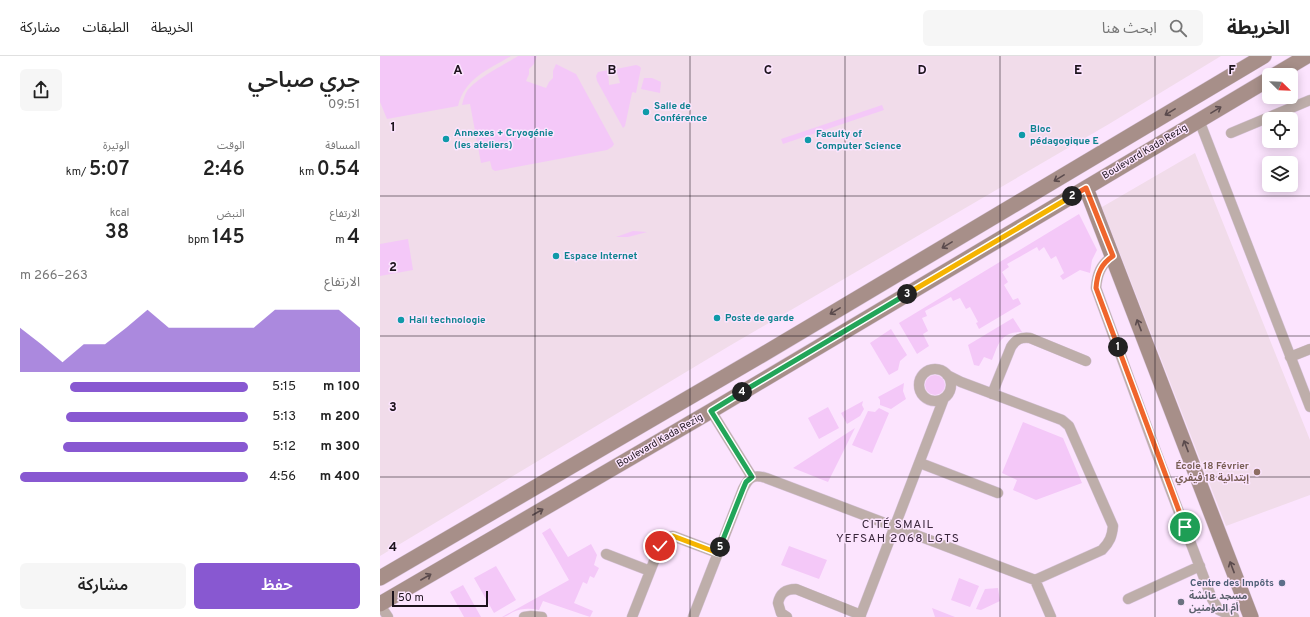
<!DOCTYPE html>
<html lang="ar">
<meta charset="utf-8">
<style>
:root{--surface:#fff;--page:#f6f6f6;--text:#222;--muted:#767676;--line:#e0e0e0;--accent:#8858d1}
body{margin:0;font-family:Overpass,"Noto Sans Arabic",sans-serif;background:var(--page);color:var(--text);direction:rtl;height:100vh;display:flex;flex-direction:column;font-size:15px;white-space:nowrap}
*{box-sizing:border-box;margin:0}
p{font-size:13px;color:var(--muted)}
.icon{flex:none;width:22px;height:22px;fill:none;stroke:currentColor;stroke-width:2;stroke-linecap:round;stroke-linejoin:round}
.map{position:relative;flex:1;overflow:hidden;direction:ltr}
.drawer{display:flex;flex-direction:column;background:var(--surface);width:380px}
.drawer>*{flex:none}
.needle{width:26px;rotate:113deg}
.fabs{position:absolute;left:882px;top:12px;display:grid;gap:8px}
.fabs a{display:grid;place-items:center;width:36px;height:36px;border-radius:6px;background:var(--surface);box-shadow:0 2px 10px #0003;font-size:20px}
.scale{position:absolute;left:12px;bottom:10px;width:96px;box-sizing:border-box;padding-left:4px;border:2px solid #1c131c;border-top:0;font-size:11px;line-height:14px;white-space:nowrap;color:#1c131c;-webkit-text-stroke:3px #fce4fe;paint-order:stroke}
.pin{position:absolute;display:grid;place-items:center;width:34px;height:34px;color:#fff;margin:-17px;border:2px solid #fff;border-radius:50%;box-shadow:0 1px 4px #0007}
.km{position:absolute;width:20px;height:20px;margin:-10px;border-radius:50%;background:#222;color:#fff;font-size:11px;line-height:20px;text-align:center}
.round{display:grid;place-items:center;flex:none;width:42px;height:42px;border-radius:6px;background:var(--page)}
.head{display:flex;align-items:center;justify-content:space-between;height:68px;padding:0 20px}
h1{font-size:22px;font-weight:600;line-height:30px}
.stats{display:grid;grid-template-columns:repeat(3,1fr);gap:6px;height:68px;padding:4px 20px}
.stats div{display:grid;align-content:center}
.stats b{font-size:20px;font-weight:600}
.stats small{font-size:11px;font-weight:400}
.stats p{font-size:11px}
.chart{height:112px;padding:8px 20px}
.chart p{display:flex;justify-content:space-between}
.chart svg{width:100%;height:72px;margin-top:4px;fill:var(--accent);opacity:.7}
.primary-button{display:flex;gap:8px;margin-top:auto;padding:8px 20px}
.primary-button a{flex:1;height:46px;border-radius:6px;background:var(--accent);color:#fff;font-size:16px;font-weight:600;line-height:46px;text-align:center}
.primary-button a+a{background:var(--page);color:var(--text)}
ul{padding:0 20px;list-style:none;font-size:13px}
li{display:grid;grid-template-columns:64px 48px 1fr;align-items:center;height:30px}
li i{height:10px;border-radius:5px;background:var(--accent)}
header{display:flex;align-items:center;gap:24px;box-sizing:border-box;height:56px;padding:0 20px;background:var(--surface);border-bottom:1px solid var(--line)}
header strong{font-size:19px}
nav{display:flex;gap:22px;margin-inline-start:auto;font-size:14px}
.search{width:280px;height:36px;background:var(--page);display:flex;align-items:center;gap:10px;box-sizing:border-box;padding:0 14px;border-radius:6px;color:var(--muted);font-size:15px}
main{display:flex;flex:1;min-height:0}
.map>svg:first-child{display:block}
.education{fill:#f1dcea}
.green{fill:#f4c8f8}
.lines{fill:none;stroke-linecap:round;stroke-linejoin:round}
.street-casing{stroke:#d8c3da;stroke-width:11}
.secondary-casing{stroke:#d8c3da;stroke-width:16}
.street{stroke:#beaeaa;stroke-width:10}
.secondary{stroke:#a78f89;stroke-width:15}
.oneway{stroke:#5b4b4d}
.split-1-casing{stroke:#fff;stroke-width:8}
.split-2-casing{stroke:#fff;stroke-width:8}
.split-3-casing{stroke:#fff;stroke-width:8}
.split-4-casing{stroke:#fff;stroke-width:8}
.split-5-casing{stroke:#fff;stroke-width:8}
.split-6-casing{stroke:#fff;stroke-width:8}
.split-1{stroke:#f0652b;stroke-width:5}
.split-2{stroke:#f0652b;stroke-width:5}
.split-3{stroke:#f5b400;stroke-width:5}
.split-4{stroke:#22a559;stroke-width:5}
.split-5{stroke:#22a559;stroke-width:5}
.split-6{stroke:#f5b400;stroke-width:5}
.grid{fill:none;stroke:#1c131c;stroke-width:1;stroke-opacity:0.55}
.culture-dot{fill:#0f9aa8;stroke:#fce4fe;stroke-width:1.5}
.education-dot{fill:#8d6e63;stroke:#fce4fe;stroke-width:1.5}
.service-dot{fill:#5c6f8a;stroke:#fce4fe;stroke-width:1.5}
.worship-dot{fill:#6b7280;stroke:#fce4fe;stroke-width:1.5}
.labels{text-anchor:middle;dominant-baseline:central;stroke-width:3;stroke-linejoin:round;paint-order:stroke}
.culture-label{font-size:10px;font-weight:bold;fill:#0d838f;stroke:#fce4fe;text-anchor:start}
.street-label{font-size:10px;fill:#1c131c;stroke:#fce4fe}
.education-label{font-size:10px;font-weight:bold;fill:#785e54;stroke:#fce4fe;text-anchor:end}
.service-label{font-size:10px;font-weight:bold;fill:#4e5e75;stroke:#fce4fe;text-anchor:end}
.worship-label{font-size:10px;font-weight:bold;fill:#5b616d;stroke:#fce4fe;text-anchor:start}
.quarter-label{font-size:12px;letter-spacing:1px;fill:#38253a;stroke:#fce4fe}
.grid-label{font-size:13px;text-anchor:middle;font-weight:bold;fill:#1c131c;stroke:#fce4fe;stroke-width:3;stroke-linejoin:round;paint-order:stroke}
</style>
<header>
<strong>الخريطة</strong>
<div class="search"><svg class="icon" aria-label="search" viewBox="0 0 24 24"><circle cx="10" cy="10" r="6"/><path d="M15 15l6 6"/></svg>ابحث هنا</div>
<nav><a>الخريطة</a><a>الطبقات</a><a>مشاركة</a></nav>
</header>
<main>
<div class="map">
<svg width="930" height="561" viewBox="0 0 930 561">
<rect width="100%" height="100%" fill="#fce4fe"/>
<path class="education" d="M0,0h841l-112,68 -378,221 -351,211z
M815,97l115,287v55l-84,31 -124,-319z"/>
<path class="green" d="M0,0h131c-23,14 -46,22 -53,50l-71,13 -7,-17z
M138,0h19l-3,8 -5,5v5l-3,7 20,7 3,-6 4,-4v-7l3,-7 20,10 38,70 -2,3 -5,3 -112,21 -3,-2 -2,-8 -9,2 -11,-59 -8,1c1,-4 2,-8 4,-12 7,-13 38,-28 52,-37z
M256,9l3,1 2,2 -5,25 -3,-1 -1,1 -7,33 -2,2 -26,-47 -1,-5 2,-4 10,-2 1,15 11,-2 -4,-14z
M264,22h8l9,4 -1,11 -19,-4z
M502,49l2,5 -101,34 -2,-5z
M699,158l18,36 -5,10 -2,13 -10,-3 -17,10 -3,-4 4,-3 -8,-17 -5,3 -7,-12 -5,4 -2,-4 -30,17 2,3 -7,5 6,10 -4,3 9,15 5,-2 3,6 -42,25 -3,-6 2,-1 -8,-15 -4,2 -6,-11 -7,3 -2,-4 -26,14 2,5 -5,2 6,13 -5,3 6,12 -12,8 -18,-31z
M253,175l14,1 -19,5h-12z
M28,183l5,31 -33,6v-32z
M633,262l9,14c-21,0 -23,10 -30,28l-8,-3 -5,9 -5,-1 -6,-20z
M511,273l16,26 -7,6 -2,9 -9,5 -19,-32z
M545 329a10 10 0 1 1 20 0a10 10 0 1 1-20 0Z
M524,327l-1,8 3,8 -15,10 -11,-4v-5l-2,-3z
M483,345l-1,4 2,4 -4,7 -13,8 -6,-11z
M448,351l11,21 -20,11 -11,-21z
M499,352l10,5 -17,40 -20,-8 16,-34 7,1z
M643,366l40,16 19,45 -46,17 -23,-10 4,-10 -15,-7z
M475,372l-27,54 -35,-14z
M170,472l18,29 23,-13 6,11 -3,10 5,3 -5,10 -4,-2 -3,8 -4,-2 -9,21 19,8 -3,6 -47,-16 -4,9c-9,-2 -17,-2 -26,2 -4,2 -7,5 -11,5l67,-37 -27,-47z
M409,490l38,14 -8,19 -38,-14z
M116,510l20,34 -22,13 -20,-35z
M579,522l20,8 -9,21 -19,-7z
M83,529l18,32h-17l-14,-25z
M618,532l2,13 -19,9 -5,-1 9,-20z
M552,552l23,9h-20z"/>
<g class="lines">
<g class="street-casing">
<path id="street" d="M819,64l111,287
M851,77l79,-33
M733,200c-12,8 -16,18 -17,32l59,161 57,150 7,11 15,7
M910,301l20,-8
M539 329a16 16 0 1 1 32 0a16 16 0 1 1-32 0Z
M612,338l19,-47c5,-8 10,-10 19,-9l56,23
M331,355l41,66
M540,407l78,30
M226,498l44,17
M655,524l16,37
M748,543l72,-33
M0,549l8,12
M144,561l7,-1 11,1
M252,561l28,-71c2,-6 6,-9 13,-10l45,17
M313,561l50,-128c6,-12 10,-15 23,-11l269,102 67,-30c8,-8 10,-14 11,-24l-44,-100 -7,-6 -101,-38 -14,-7
M407,561l-6,-4 -3,-10c2,-10 8,-14 18,-14l65,26
M480,561l84,-219"/>
</g>
<g class="secondary-casing">
<path id="secondary" d="M895,19l32,-19
M706,132l165,429
M0,522l382,-223 502,-299
M0,548l331,-193 558,-332"/>
</g>
<use href="#street" class="street"/>
<use href="#secondary" class="secondary"/>
</g>
<defs><path id="oneway-shaft" d="M-6 0H5M1.5-3L5.5 0L1.5 3" fill="none" stroke-width="1.6" stroke-linecap="round" stroke-linejoin="round"/></defs>
<g class="oneway">
<use href="#oneway-shaft" transform="translate(836 54) rotate(-31)"/>
<use href="#oneway-shaft" transform="translate(790 56) rotate(149)"/>
<use href="#oneway-shaft" transform="translate(679 122) rotate(149)"/>
<use href="#oneway-shaft" transform="translate(567 189) rotate(149)"/>
<use href="#oneway-shaft" transform="translate(455 255) rotate(149)"/>
<use href="#oneway-shaft" transform="translate(759 269) rotate(-111)"/>
<use href="#oneway-shaft" transform="translate(806 390) rotate(-111)"/>
<use href="#oneway-shaft" transform="translate(158 456) rotate(-30)"/>
<use href="#oneway-shaft" transform="translate(852 511) rotate(-111)"/>
<use href="#oneway-shaft" transform="translate(46 521) rotate(-30)"/>
</g>
<g class="lines">
<g class="split-1-casing">
<path id="split-1" d="M738,291l67,180"/>
</g>
<g class="split-2-casing">
<path id="split-2" d="M692,140l14,-8 27,68c-12,8 -16,18 -17,32l22,59"/>
</g>
<g class="split-3-casing">
<path id="split-3" d="M527,238l165,-98"/>
</g>
<g class="split-4-casing">
<path id="split-4" d="M362,336l165,-98"/>
</g>
<g class="split-5-casing">
<path id="split-5" d="M340,491l23,-58 3,-7 6,-5 -41,-66 31,-19"/>
</g>
<g class="split-6-casing">
<path id="split-6" d="M280,490c2,-6 6,-9 13,-10l45,17 2,-6"/>
</g>
<use href="#split-1" class="split-1"/>
<use href="#split-2" class="split-2"/>
<use href="#split-3" class="split-3"/>
<use href="#split-4" class="split-4"/>
<use href="#split-5" class="split-5"/>
<use href="#split-6" class="split-6"/>
</g>
<path class="grid" d="M155,0v561M310,0v561M465,0v561M620,0v561M775,0v561M0,140h930M0,280h930M0,421h930"/>
<g class="culture-dot">
<circle cx="266" cy="56" r="4"/>
<circle cx="642" cy="79" r="4"/>
<circle cx="66" cy="83" r="4"/>
<circle cx="428" cy="84" r="4"/>
<circle cx="176" cy="200" r="4"/>
<circle cx="337" cy="262" r="4"/>
<circle cx="21" cy="264" r="4"/>
</g>
<circle class="education-dot" cx="877" cy="416" r="4"/>
<circle class="service-dot" cx="902" cy="527" r="4"/>
<circle class="worship-dot" cx="801" cy="546" r="4"/>
<g class="labels">
<g class="culture-label">
<text x="274" y="50">Salle de<tspan x="274" dy="12">Conférence</tspan></text>
<text x="650" y="73">Bloc<tspan x="650" dy="12">pédagogique E</tspan></text>
<text x="74" y="77">Annexes + Cryogénie<tspan x="74" dy="12">(les ateliers)</tspan></text>
<text x="436" y="78">Faculty of<tspan x="436" dy="12">Computer Science</tspan></text>
<text x="184" y="200">Espace Internet</text>
<text x="345" y="262">Poste de garde</text>
<text x="29" y="264">Hall technologie</text>
</g>
<g class="street-label">
<text transform="translate(765 96) rotate(-31)">Boulevard Kada Rezig</text>
<text transform="translate(280 385) rotate(-30)">Boulevard Kada Rezig</text>
</g>
<g class="education-label">
<text x="869" y="410">École 18 Février<tspan x="869" dy="12">إبتدائية 18 فيفري</tspan></text>
</g>
<g class="service-label">
<text x="894" y="527">Centre des Impôts</text>
</g>
<g class="worship-label">
<text x="809" y="540">مسجد عائشة<tspan x="809" dy="12">أمّ المؤمنين</tspan></text>
</g>
<g class="quarter-label">
<text x="518" y="469">CITÉ SMAIL<tspan x="518" dy="14">YEFSAH 2068 LGTS</tspan></text>
</g>
</g>
<g class="grid-label">
<text x="78" y="18">A</text>
<text x="232" y="18">B</text>
<text x="388" y="18">C</text>
<text x="542" y="18">D</text>
<text x="698" y="18">E</text>
<text x="852" y="18">F</text>
<text x="13" y="75">1</text>
<text x="13" y="215">2</text>
<text x="13" y="355">3</text>
<text x="13" y="495">4</text>
</g>
</svg>
<div class="fabs">
<a><svg class="needle" viewBox="-14 -14 28 28"><path d="M0-13l5 13h-10z" fill="#e53935"/><path d="M0 13l5-13h-10z" fill="#767676"/></svg></a>
<a><svg class="icon" aria-label="locate" viewBox="0 0 24 24"><circle cx="12" cy="12" r="6"/><path d="M12 2v4M12 18v4M2 12h4M18 12h4"/></svg></a>
<a><svg class="icon" aria-label="layers" viewBox="0 0 24 24"><path d="M12 4l9 5-9 5-9-5zM3 14l9 5 9-5"/></svg></a>
</div>
<div class="scale">50 m</div>
<div class="pin" style="left:805px;top:471px;background:#1e9e55"><svg class="icon" aria-label="arrive" viewBox="0 0 24 24"><path d="M6 21V4h12l-3 4 3 4H6"/></svg></div>
<div class="pin" style="left:280px;top:490px;background:#d93025"><svg class="icon" aria-label="check" viewBox="0 0 24 24"><path d="M5 12l5 5 9-10"/></svg></div>
<b class="km" style="left:738px;top:291px">1</b>
<b class="km" style="left:692px;top:140px">2</b>
<b class="km" style="left:527px;top:238px">3</b>
<b class="km" style="left:362px;top:336px">4</b>
<b class="km" style="left:340px;top:491px">5</b>
</div>
<section class="drawer">
<div class="head"><div><h1>جري صباحي</h1><p>09:51</p></div><a class="round"><svg class="icon" aria-label="share" viewBox="0 0 24 24"><path d="M12 15V3M7 8l5-5 5 5M5 13v7h14v-7"/></svg></a></div>
<div class="stats">
<div><p>المسافة</p><b>0.54<small> km</small></b></div>
<div><p>الوقت</p><b>2:46</b></div>
<div><p>الوتيرة</p><b>5:07<small> /km</small></b></div>
</div>
<div class="stats">
<div><p>الارتفاع</p><b>4<small> m</small></b></div>
<div><p>النبض</p><b>145<small> bpm</small></b></div>
<div><p>kcal</p><b>38</b></div>
</div>
<div class="chart"><p><span>الارتفاع</span>263–266 m</p>
<svg viewBox="0 0 160 44" preserveAspectRatio="none"><path d="M0 44V17L10 27L20 38L30 27L40 27L50 17L60 6L70 17L80 17L90 17L100 17L110 17L120 6L130 6L140 6L150 6L160 17V44z"/></svg>
</div>
<ul>
<li><b>100 m</b>5:15<i style="width:78%"></i></li>
<li><b>200 m</b>5:13<i style="width:80%"></i></li>
<li><b>300 m</b>5:12<i style="width:81%"></i></li>
<li><b>400 m</b>4:56<i style="width:100%"></i></li>
</ul>
<div class="primary-button"><a>حفظ</a><a>مشاركة</a></div>
</section>
</main>
